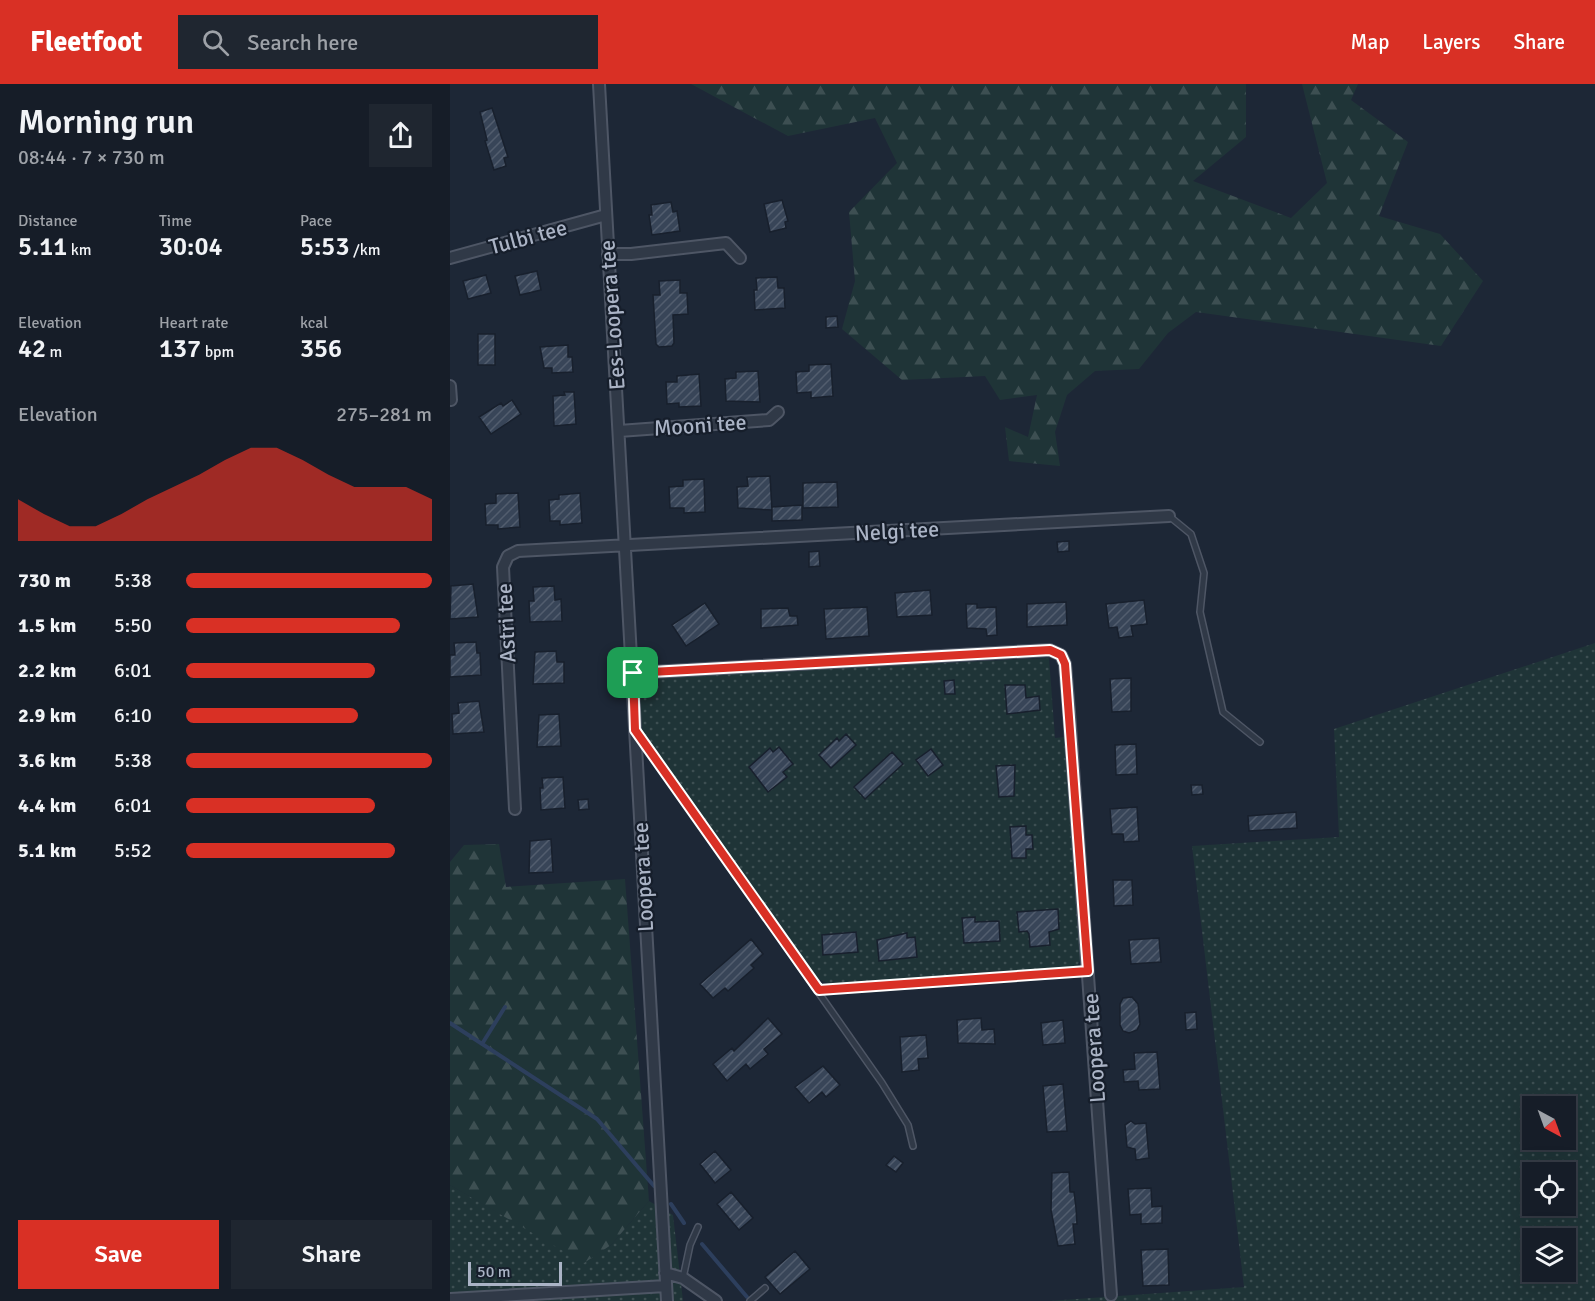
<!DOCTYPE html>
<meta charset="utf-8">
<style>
:root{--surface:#161d28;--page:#1f2630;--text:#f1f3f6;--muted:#9ea2a8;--line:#353b45;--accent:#d93025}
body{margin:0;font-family:Signika,sans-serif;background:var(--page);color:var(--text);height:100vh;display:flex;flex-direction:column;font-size:22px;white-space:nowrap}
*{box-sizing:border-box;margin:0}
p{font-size:20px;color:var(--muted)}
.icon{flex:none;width:33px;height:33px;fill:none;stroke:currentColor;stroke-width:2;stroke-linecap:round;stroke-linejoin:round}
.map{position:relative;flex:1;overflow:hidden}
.details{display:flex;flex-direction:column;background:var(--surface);width:450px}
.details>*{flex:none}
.needle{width:39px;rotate:139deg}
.tools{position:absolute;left:1072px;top:1012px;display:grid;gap:12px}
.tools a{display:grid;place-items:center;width:54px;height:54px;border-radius:0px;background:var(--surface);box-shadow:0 6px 24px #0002,0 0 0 2px var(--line);font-size:30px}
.scale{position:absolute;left:18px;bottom:15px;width:94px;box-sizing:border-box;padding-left:6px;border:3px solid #aab3c5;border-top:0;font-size:16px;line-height:21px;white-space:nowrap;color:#aab3c5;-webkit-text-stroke:4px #161e2b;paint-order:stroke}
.pin{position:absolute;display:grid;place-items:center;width:51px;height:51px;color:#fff;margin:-26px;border-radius:12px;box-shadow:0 3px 9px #0006}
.round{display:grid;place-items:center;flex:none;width:63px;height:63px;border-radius:0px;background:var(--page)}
.head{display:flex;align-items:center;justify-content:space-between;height:102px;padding:0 18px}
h1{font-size:33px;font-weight:600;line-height:45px}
.metrics{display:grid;grid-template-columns:repeat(3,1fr);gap:9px;height:102px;padding:6px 18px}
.metrics div{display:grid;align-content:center}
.metrics b{font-size:26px;font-weight:600}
.metrics small{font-size:16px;font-weight:400}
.metrics p{font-size:16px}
.chart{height:168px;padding:12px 18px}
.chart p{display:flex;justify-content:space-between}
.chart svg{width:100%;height:108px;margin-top:6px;fill:var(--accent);opacity:.7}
.primary-button{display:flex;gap:12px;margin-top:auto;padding:12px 18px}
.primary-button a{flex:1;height:69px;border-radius:0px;background:var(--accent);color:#fff;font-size:24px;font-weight:600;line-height:69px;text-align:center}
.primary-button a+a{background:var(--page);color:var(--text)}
ul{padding:0 18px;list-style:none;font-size:20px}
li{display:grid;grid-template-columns:96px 72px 1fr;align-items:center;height:45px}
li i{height:15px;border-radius:8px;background:var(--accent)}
header{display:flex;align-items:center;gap:36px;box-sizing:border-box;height:84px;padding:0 30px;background:var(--accent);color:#fff}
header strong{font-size:28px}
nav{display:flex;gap:33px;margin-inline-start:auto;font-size:21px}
.search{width:420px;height:54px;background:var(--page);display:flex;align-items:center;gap:15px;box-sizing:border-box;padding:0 21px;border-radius:0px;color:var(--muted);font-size:22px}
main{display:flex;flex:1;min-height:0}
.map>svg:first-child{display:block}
.grass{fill:url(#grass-dots);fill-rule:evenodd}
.forest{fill:url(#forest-firs)}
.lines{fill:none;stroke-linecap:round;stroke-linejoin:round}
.stream{stroke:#2d3f5d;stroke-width:4}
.building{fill:url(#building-hatch);stroke:#18202d;stroke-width:1.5}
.lane-casing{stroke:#4e5665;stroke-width:8}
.street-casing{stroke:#4e5665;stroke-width:14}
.lane{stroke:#303947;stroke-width:5}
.street{stroke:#303947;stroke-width:10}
.route-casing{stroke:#fff;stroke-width:12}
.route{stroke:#d93025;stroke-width:8}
.labels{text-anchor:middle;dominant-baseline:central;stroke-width:4.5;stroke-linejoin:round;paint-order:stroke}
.street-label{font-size:22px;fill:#aab3c5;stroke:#161e2b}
</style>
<header>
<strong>Fleetfoot</strong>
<div class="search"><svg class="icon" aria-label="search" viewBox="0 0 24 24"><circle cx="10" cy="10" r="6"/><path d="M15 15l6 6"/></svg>Search here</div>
<nav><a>Map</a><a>Layers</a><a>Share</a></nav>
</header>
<main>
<section class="details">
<div class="head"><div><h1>Morning run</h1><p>08:44 · 7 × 730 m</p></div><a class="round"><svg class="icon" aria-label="share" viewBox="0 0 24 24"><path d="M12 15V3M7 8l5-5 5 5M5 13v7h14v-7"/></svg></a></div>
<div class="metrics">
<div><p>Distance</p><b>5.11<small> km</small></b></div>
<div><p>Time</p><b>30:04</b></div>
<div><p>Pace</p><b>5:53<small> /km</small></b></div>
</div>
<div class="metrics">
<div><p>Elevation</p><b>42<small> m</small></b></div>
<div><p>Heart rate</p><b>137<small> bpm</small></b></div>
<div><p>kcal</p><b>356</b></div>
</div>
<div class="chart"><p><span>Elevation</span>275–281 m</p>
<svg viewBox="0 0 160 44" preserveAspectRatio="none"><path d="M0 44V27L10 33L20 38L30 38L40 33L50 27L60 22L70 17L80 11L90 6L100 6L110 11L120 17L130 22L140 22L150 22L160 27V44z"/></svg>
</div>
<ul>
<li><b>730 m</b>5:38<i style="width:100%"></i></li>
<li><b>1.5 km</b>5:50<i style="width:87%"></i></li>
<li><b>2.2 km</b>6:01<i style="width:77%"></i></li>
<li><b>2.9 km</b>6:10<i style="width:70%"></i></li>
<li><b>3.6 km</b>5:38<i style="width:100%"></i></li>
<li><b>4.4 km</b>6:01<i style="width:77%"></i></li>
<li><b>5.1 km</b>5:52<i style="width:85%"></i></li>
</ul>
<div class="primary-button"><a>Save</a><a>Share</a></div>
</section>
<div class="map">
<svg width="1145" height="1217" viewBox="0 0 1145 1217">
<defs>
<pattern id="grass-dots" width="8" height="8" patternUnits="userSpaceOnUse" patternTransform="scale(1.5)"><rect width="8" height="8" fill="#1f3437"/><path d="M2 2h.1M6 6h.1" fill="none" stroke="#3d4f52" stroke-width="1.8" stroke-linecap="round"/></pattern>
<pattern id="forest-firs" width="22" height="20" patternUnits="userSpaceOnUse" patternTransform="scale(1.5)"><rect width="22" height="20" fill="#1f3437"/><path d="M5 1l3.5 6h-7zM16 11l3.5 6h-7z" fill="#3d4f52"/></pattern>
<pattern id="building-hatch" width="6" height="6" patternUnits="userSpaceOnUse" patternTransform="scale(1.5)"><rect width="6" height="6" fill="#384558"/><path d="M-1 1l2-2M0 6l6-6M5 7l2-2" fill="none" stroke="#525d6e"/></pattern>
</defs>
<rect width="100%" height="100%" fill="#1d2736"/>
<path class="grass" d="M1145,559v658h-546l195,-14 -52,-441 147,-9 -5,-108zM1083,1023h33v33h-33zM1083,1089h33v33h-33zM1083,1155h33v33h-33z
M599,574l6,80 10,-1 18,220 -7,10 -246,17 -12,-5 -169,-235 -10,-18 -3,-40 8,-9z
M0,1101l134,77 27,-17 38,-44 24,14 10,86h-233z"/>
<path class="forest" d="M241,0h555v53l-53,44 98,37 36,-35 -25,-99h56l-7,16 57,42 -29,74 61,18 43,47 -42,65 -245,-34 -28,21 -29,36 -44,2 -28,24 -12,37 5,34 -51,-5 -4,-34 23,10 9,-42 -37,5 -15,-24 -83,4 -60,-51 13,-48 -6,-69 48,-49 -22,-45 -87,18z
M49,760l7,43 119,-8 24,322 -38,44 -27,18 -134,-78v-323l14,-17z"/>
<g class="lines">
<path class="stream" d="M0,939l147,96 57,67
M32,960l23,-37
M221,1120l13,19
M252,1160l45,53"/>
</g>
<path class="building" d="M42,24l16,49 -4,1 2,8 -12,4 -9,-29 2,-1 -7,-28z
M332,116l6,21 -3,1 1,6 -16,4 -6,-28z
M221,118l2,10 4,-1 3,20 -28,4 -3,-20h3l-1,-10z
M87,187l4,19 -21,5 -5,-19z
M36,191l5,18 -23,6 -5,-18z
M327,193l1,11h6l1,20 -30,2 -1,-20h3l-1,-12z
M230,196v13h7l1,21 -15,1 1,28 -2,3 -13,1 -3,-3 -3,-49h7l-1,-14z
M387,232l1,11 -12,1v-11z
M28,250h17v31h-17z
M118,261v12h4l1,15 -21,1v-5h-8l-4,-21z
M381,280l2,32 -22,2v-6l-14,1 -1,-21 13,-1v-6z
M308,287l2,31 -34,-1 -1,-22 11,-1v-6z
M249,290l2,32 -22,1v-4l-12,1 -1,-22h11v-6z
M114,308h10l2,32 -22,2 -1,-30 12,-1z
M62,316l9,14 -30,20 -12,-17 22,-14 2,3z
M320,392l2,34 -34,-2 -1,-21 11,-1 -1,-9z
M254,395l1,33 -21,1v-5h-14l-1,-21 14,-1v-6z
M387,398l1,25 -35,1v-25z
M68,409l2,34 -22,2v-4h-12l-1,-21 11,-1v-9z
M130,409l2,30 -22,2v-4h-10l-1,-21 10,-1v-4z
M352,421v15l-30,1v-14z
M619,457v10l-11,1 -1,-10z
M369,467l1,15 -11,1v-15z
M23,500l5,33 -28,2 1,-33z
M104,502l1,14 6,-1 1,22 -32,1 -1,-21h5l-1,-14z
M480,506l2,25 -35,2 -2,-24z
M694,516l3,24 -16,2 2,10 -14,2 -2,-11 -8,1 -3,-24z
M616,518l1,23 -40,2v-23z
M255,519l14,21 -33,22 -14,-21z
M516,520h11v4l19,-1 1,28 -10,1 -1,-7 -19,-1z
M417,523l2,29 -43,3 -2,-30z
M338,524l2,8h7l1,9 -37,3v-19z
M26,558l1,11h3l1,22 -31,2v-22h5l-1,-12z
M106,567l1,11h7v21l-31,1 2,-32z
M681,594v33l-19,1 -2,-33z
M504,596l1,14h-10l-1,-13z
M555,601h20l1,13 13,-2 1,14 -33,4z
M29,617l5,31 -31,2 -1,-20 7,-1 -1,-10z
M109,630l2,32 -24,1 2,-32z
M396,650l10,11 -25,23 -12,-13 18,-17 2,3z
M686,660l1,30 -21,1 -1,-30z
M329,663l14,17 -10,8 4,5 -19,15 -19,-25 21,-19 3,4z
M481,665l12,16 -15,11 -12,-16z
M442,668l11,12 -38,35 -11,-12z
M565,681l-1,31 -15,1 -3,-31z
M113,693l2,31 -24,2 -1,-22h3l-1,-10z
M741,701h11l1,9 -11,1z
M138,715l1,10 -10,1 -1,-10z
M687,723l2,34 -15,1 -1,-8h-11l-2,-25z
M846,728l1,16 -48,3 -1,-15z
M576,742v9h6l1,14h-7v9h-14l-2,-31z
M101,755l2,33 -24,1 1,-32z
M663,796h19l1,25 -19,1z
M608,825l1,20 -10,3 1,13 -20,2 -1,-13 -2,-3 -8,1 -2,-20z
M525,833v5l24,-1 1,20 -36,2 -2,-25z
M406,848l2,20 -35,3 -1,-20z
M457,849v5l8,-1 2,20 -38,4 -2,-21z
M709,854l2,24 -30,2 -2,-24z
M301,855l12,15 -12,11 3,3 -26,23 -3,-3 -12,10 -13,-14z
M682,913l6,7 2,20 -3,6 -8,3 -6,-2 -3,-6v-21l3,-6z
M746,928l1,17 -11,1 -1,-17z
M318,934l14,16 -18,15 4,5 -18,15 -4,-5 -19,17 -14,-17 19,-16 2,3z
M531,934l1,12 12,-1 1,15 -37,-1 -1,-23z
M613,936l2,23 -22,2 -2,-22z
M476,951l2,23 -10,1 1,11 -17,2 -2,-35z
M707,968l3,37 -21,1 -1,-9 -14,1 -1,-12 12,-1 -1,-16z
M373,982l17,19 -14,12 -4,-5 -13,11 -14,-16z
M613,1000l4,47 -20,1 -4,-46z
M681,1037l4,3 11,-1 3,35 -13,2 -1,-11 -8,-2 -2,-22z
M265,1067l16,19 -16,13 -15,-19z
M444,1072l9,7 -7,9 -10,-7z
M619,1088l1,20h4l2,16 1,16h-4l2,20 -17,2 -7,-36 1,-37z
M701,1104l1,19 10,-1v17l-21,1v-10l-11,1 -2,-26z
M281,1108l22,26 -14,12 -22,-26z
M718,1165l1,36 -26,1 -2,-36z
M345,1167l15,18 -30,25 -15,-17z"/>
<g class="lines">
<g class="lane-casing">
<path id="lane" d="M719,432l22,18 13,39 -4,39 23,100 37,30
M187,650l245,349 26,42 5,21
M369,906l268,-19
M233,1194l7,-33 8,-18
M300,1217l15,-13"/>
</g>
<g class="street-casing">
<path id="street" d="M149,0l68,1217
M158,170h23l95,-11 14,15
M0,174l156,-43
M0,302l1,14
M169,347l150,-11 9,-8
M183,589l417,-23 11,5 4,9 4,48 42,583
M65,725l-12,-242 5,-11 10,-5 651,-35
M215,1189l18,5 33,23
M0,1215l216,-13"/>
</g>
<use href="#lane" class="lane"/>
<use href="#street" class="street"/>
</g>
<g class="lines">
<g class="route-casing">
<path id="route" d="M600,566l11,5 4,9 23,307 -269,19 -184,-260 -2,-57z"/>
</g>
<use href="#route" class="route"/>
</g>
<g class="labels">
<g class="street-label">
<text transform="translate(78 153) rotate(-15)">Tulbi tee</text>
<text transform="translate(162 231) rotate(-94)">Ees-Loopera tee</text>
<text transform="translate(250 341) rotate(-4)">Mooni tee</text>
<text transform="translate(447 447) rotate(-3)">Nelgi tee</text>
<text transform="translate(56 539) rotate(-93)">Astri tee</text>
<text transform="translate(193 793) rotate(-93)">Loopera tee</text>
<text transform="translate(644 964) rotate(-94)">Loopera tee</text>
</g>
</g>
</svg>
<div class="tools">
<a><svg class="needle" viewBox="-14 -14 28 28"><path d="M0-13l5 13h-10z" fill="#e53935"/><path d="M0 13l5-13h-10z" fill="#9ea2a8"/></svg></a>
<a><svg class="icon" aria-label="locate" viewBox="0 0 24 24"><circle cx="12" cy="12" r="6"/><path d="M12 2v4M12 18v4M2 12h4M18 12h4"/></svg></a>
<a><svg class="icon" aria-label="layers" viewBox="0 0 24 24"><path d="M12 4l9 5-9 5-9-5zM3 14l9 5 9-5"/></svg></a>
</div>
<div class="scale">50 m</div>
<div class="pin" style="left:183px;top:589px;background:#1e9e55"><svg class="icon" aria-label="arrive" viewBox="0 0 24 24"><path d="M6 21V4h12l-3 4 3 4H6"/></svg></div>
</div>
</main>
